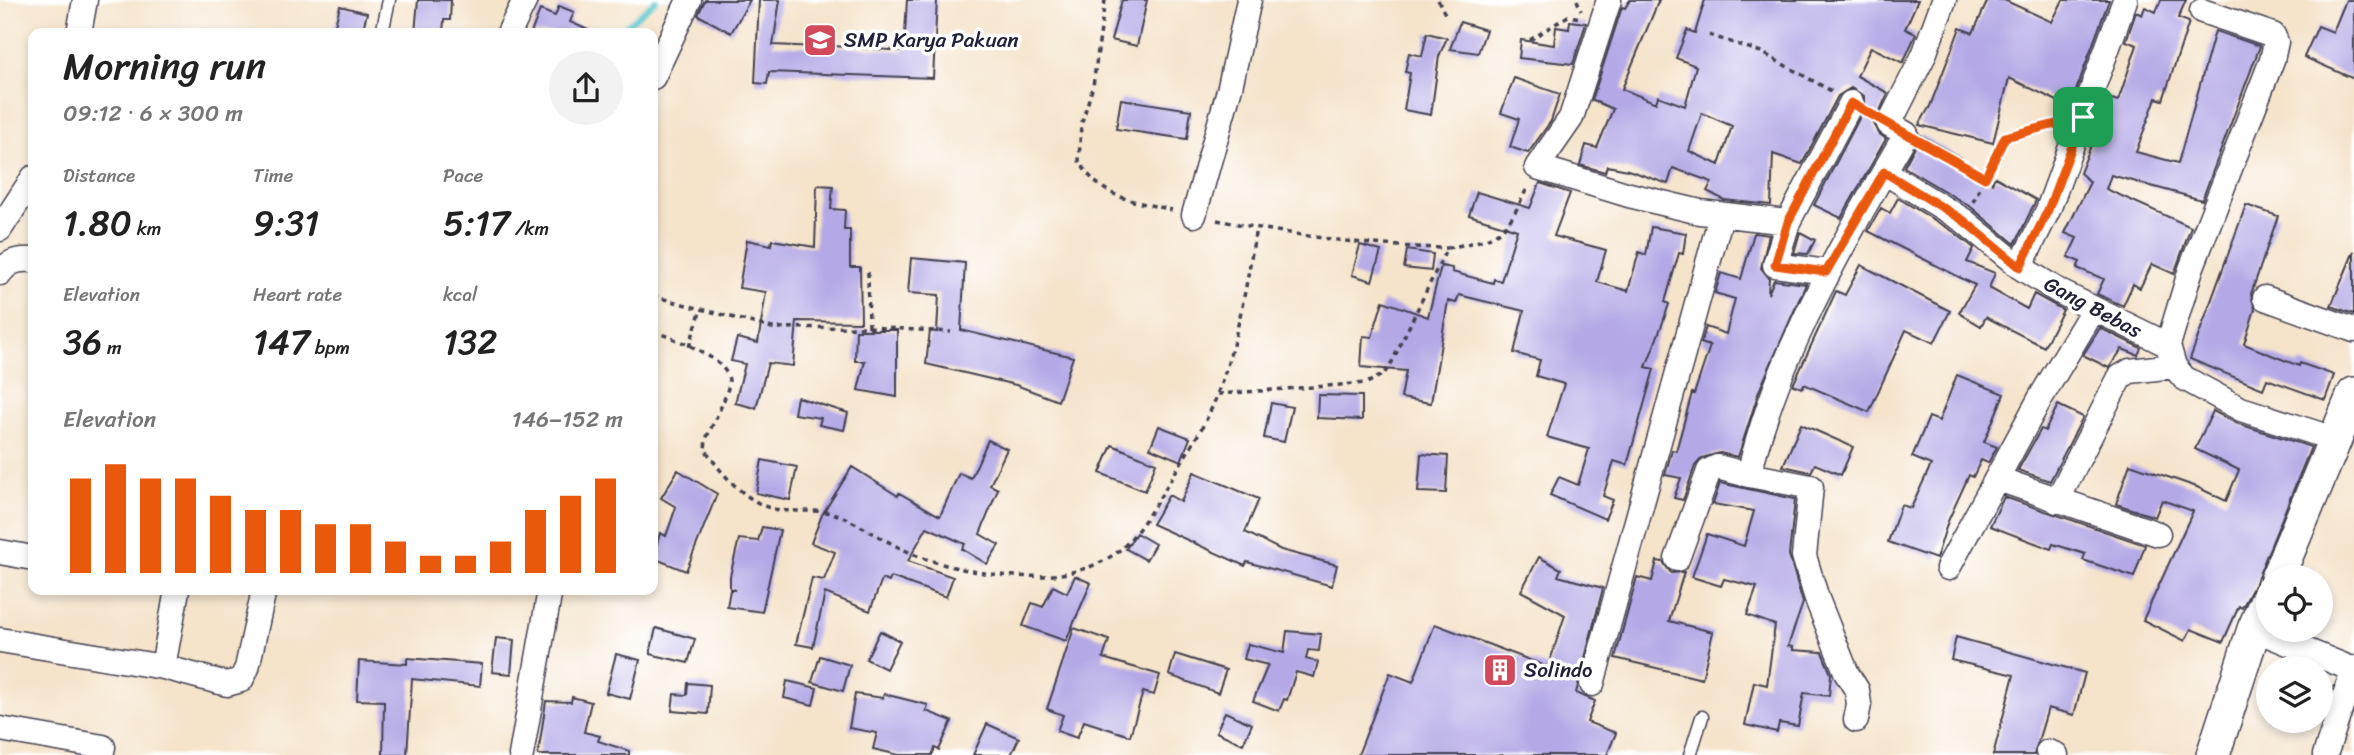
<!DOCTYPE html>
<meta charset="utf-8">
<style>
:root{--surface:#fff;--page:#f2f2f2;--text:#222;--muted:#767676;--accent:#ea580c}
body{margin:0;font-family:Sriracha,sans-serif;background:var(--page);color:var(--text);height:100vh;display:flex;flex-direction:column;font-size:26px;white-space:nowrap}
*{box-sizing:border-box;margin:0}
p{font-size:23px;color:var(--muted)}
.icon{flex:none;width:38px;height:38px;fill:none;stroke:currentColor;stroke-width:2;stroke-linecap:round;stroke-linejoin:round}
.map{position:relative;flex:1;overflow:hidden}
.panel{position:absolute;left:28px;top:28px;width:630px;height:567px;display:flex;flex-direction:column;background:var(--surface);border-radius:14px;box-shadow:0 4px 10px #0003}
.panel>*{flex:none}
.buttons{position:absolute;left:2256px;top:565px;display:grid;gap:14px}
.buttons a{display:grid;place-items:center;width:77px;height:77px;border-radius:50%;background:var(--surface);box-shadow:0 4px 10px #0003;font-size:35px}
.pin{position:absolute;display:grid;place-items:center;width:60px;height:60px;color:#fff;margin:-30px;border-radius:14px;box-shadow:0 4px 10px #0006}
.round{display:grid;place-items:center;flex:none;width:74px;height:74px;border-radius:37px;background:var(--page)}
.summary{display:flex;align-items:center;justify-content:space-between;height:119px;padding:0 35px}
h1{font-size:38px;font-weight:600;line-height:52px}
.stats{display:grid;grid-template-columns:repeat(3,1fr);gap:10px;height:119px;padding:7px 35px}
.stats div{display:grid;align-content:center}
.stats b{font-size:35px;font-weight:600}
.stats small{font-size:19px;font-weight:400}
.stats p{font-size:19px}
.chart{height:196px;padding:14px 35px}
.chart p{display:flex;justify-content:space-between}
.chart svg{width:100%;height:126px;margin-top:7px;stroke:var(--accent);stroke-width:6}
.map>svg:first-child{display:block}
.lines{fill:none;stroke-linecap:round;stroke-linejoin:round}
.stream{stroke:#58c6cd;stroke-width:6}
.building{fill:#b4a9e6;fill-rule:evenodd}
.service-casing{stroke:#423f50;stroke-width:15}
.minor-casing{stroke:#423f50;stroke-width:27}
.secondary-casing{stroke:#423f50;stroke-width:36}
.path{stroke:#423f50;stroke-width:3.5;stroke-dasharray:5 5;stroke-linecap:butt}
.service{stroke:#fff;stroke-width:12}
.minor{stroke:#fff;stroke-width:24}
.secondary{stroke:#fff;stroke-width:33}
.route-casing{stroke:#fff;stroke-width:14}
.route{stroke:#ea580c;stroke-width:9}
.labels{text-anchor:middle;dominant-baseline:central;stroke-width:7;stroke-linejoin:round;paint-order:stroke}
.poi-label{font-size:21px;fill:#22223b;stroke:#fff;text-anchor:start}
.street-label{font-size:21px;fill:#22223b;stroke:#fff}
</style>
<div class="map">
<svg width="2354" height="755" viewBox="0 0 2354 755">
<rect width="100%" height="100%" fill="#fff"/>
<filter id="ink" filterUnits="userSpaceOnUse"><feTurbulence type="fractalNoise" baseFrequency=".0143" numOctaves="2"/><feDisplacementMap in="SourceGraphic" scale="14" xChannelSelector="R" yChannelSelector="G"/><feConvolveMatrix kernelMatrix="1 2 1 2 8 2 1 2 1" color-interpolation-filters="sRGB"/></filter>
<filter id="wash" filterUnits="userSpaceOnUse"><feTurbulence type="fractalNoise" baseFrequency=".00686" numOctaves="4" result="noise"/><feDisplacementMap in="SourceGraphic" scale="28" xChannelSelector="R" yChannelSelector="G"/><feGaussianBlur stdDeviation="1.57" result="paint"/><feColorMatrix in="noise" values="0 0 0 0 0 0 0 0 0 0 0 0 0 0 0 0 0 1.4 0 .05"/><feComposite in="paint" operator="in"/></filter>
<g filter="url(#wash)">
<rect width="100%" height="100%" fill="#f5e3ca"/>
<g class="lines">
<path class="stream" d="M618,33l38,-33"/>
</g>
<g id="blocks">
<path class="building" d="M418,0h33l-1,20h-6l-1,13h-28z
M705,0h45l-19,33 -33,-18z
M759,0h21l-7,45 45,2 1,-2 85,6 3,-51h30l-4,78 -164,-6 -2,12 -12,-1z
M1122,0h25l-10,46 -26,-6z
M1630,0h29l-37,89 34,14 2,-7 27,10 11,-40 -20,-8 11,-28 8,3 10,-33h213l-13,29 11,5 -13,29 -32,-16 -14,29 31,17 -14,31 3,8 9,7 -45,79 -27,-13 50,-96v-13l-13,-8 -13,8 -36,68 -29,-10 -2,51 -47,-5 -17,-9 5,-9 -39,-14 -5,16 -40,-14 -21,-4 -2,6 -25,-7 6,-20 11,3 16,-39 -21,-9 30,-93 3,1zM1702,113l30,13 -13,39 -30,-14z
M1988,0h16l48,22 11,-22h46l-39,107 -61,-29 -16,65 -74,-18 11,-19 30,-78 13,5z
M2161,0h25l-8,18 11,4 -26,78 -7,-2 -20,54 42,11 37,-132 45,15 -58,154 -91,-25 -5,14 85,38 -17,47 -22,-10 -12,24 -7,-4 -10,22 -26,-12 7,-15 -27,-11 3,-6 -12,-5 9,-19 -12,-5 25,-51 -10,-9 21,-52 -4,-1 8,-23 13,4 19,-56 -11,-4 10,-29 6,3 3,-8 11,5z
M2346,0h8v79l-50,-22 14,-31 15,6z
M340,6l27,7 -5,20h-29z
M559,6l15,6 -4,10 25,11h-64l9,-23 15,6z
M1570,21l16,2 -13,41 -54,-6 2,-18 33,5 2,-18 13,2z
M1460,22l26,8 -8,23 -28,-4z
M1427,33l20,5 -8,18 -8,59 -27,-5 6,-37 -5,-1 4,-19 13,3z
M1514,78l46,16 -9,27 -23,32 -18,-6 9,-28 -18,-6z
M1121,99l70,11 -4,29 -71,-10z
M1921,135l40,23 -2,7 33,18 3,-6 41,23 -21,44 -44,-37 -67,-40z
M1540,183l30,10 -16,43 52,14 -9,32 31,9 11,-39 7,3 5,-28 35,6 -3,21 -4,-1 -14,49 4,2 -6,18 -17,45 8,2 -21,75 -6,21 -13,-4 -11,35 10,4 -8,19 -55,-24 9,-18 19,8 11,-36 -42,-12 17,-53 -28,-8 4,-16 -26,-7 10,-42 -65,-16 -3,8 -8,-2 -17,102 -30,-5 5,-27 -45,-4 2,-31 9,1 11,-36 45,16 13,-51 11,2v4l41,11 1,-4 7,2 16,-51 -48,-15 8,-23 53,16z
M817,185l16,1 -2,23 14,1 -1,20h6v37h10l1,55 -64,-1 -4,45 -25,-3 -12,45 -21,-5 10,-39 -14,-3 6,-23 21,5 8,-51 -27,-4 8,-48 24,5 1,-5 43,7z
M1898,198l56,34 20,16 -7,14 28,11 -6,15 38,21 7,-15 29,16 -19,37 -58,-30 -5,9 -22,-13 16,-28 -107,-54 13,-23 9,5z
M2246,205l32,11 -27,78 4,15 -11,35 55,22 1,-3 34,12 -9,25 -58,-21 -4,10 -73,-30z
M1800,232l15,8 -7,14 -14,-1z
M1754,233l15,2 -8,33 8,10 -1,16 6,-14 32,4 -47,107 -21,66 -18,-4 -18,5 -7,8 -12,34 -9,-2 7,-20 -16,-3 7,-25 4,1 16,-58 2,1 16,-48 -9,-3 5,-16 20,7 9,-35 -20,-6 6,-20 20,6z
M1360,245l21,6 -9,30 -20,-6z
M1407,250l26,4 -2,17 -27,-3z
M2354,251v63l-23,-8z
M911,258l54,5 -4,67 112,27 -15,44 -42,-16 -90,-21 4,-33 7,1 2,-37 -31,-2z
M1861,265l89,46 -16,32 -28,-13 -37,82 -65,-28 -2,4 -9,-3 43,-94 9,4z
M2100,328l41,20 -3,7 -16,-6 -13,19 -26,-13z
M856,330h41v67l-39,-7 7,-29h-10z
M1957,375l47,19 -20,48 13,5 -9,16 -7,-3 -8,17 -4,-2 -21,46 -12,38 -48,-17 13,-37 10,3 20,-43 -19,-8 17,-40 10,4z
M1318,395l44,1v24l-45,-2z
M797,397l51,16 -4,17 -25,-5 2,-7 -27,-4z
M1271,403l21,4 -8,35 -20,-4z
M2058,405l25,12 -33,64 -32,-11 23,-41 4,2z
M2213,411l23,12 75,24 -55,135 -14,26 -3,-2 -16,36 -32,-13 -6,12 -42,-21 50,-109 -31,-11 -7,17 -39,-13 14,-40 67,23 29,14 13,-31 -44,-21z
M1801,424l52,23 -12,28 -26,-11 -4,8 -28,-6z
M1159,426l31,12 -9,23 -31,-13z
M988,440l19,9 -17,36 8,4 -18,45 19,11 -12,19 -25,-15 3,-5 -38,-17 -19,34 45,16 -7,20 -55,-20 -2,5 -7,-3 -12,32 -45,-18 -12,54 -17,-3 16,-66 12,2 11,-28 -24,-9 11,-28 30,-48 46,29 1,-3 41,23 19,-43 12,5z
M1112,445l44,18 -11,28 -45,-18z
M1421,454l27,2 -2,37 -28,-1z
M762,460l35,7 -7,33 -34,-7z
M678,470l39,24 -31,77 -33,-13 7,-25 6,3 10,-29 -15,-9z
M1194,472l65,27 -14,33 36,18 56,15 -5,21 -85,-24 -2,4 -93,-42 17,-29 12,7z
M1720,483l75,16 -6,56 14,48 -15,43 5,1v3l29,2 9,22 -2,22 -25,-3 -6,33 -19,-3 -2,9 -32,-7 9,-43 13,3 8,-60 -28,-10 10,-28 -33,-8 -3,7 -29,-9 15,-43 37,12 10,-35 -41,-7z
M2004,497l141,48 -11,32 -51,-17 2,-6 -32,-10 -2,5 -61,-23z
M762,527l18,3 -18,82 -35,-5 3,-17h5l-5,-2v-12l9,-37 19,2z
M1136,533l19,11 -9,16 -20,-11z
M1539,557l22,12 -3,7 45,12 -27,105 19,8 -8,21 29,11 -9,22h-249l32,-82 23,9 22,-58 113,43 17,-52 -44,-24z
M1657,561l6,1 8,11 13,-1 -15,49 44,11 -11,47 -87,-21 22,-81 15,4z
M1075,576l16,7 -25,58 -43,-15 9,-23 11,4 10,-21 14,7z
M656,628l39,11 -7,24 -38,-9z
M1074,628l35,12 -6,18 57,17 -6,20 -11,-3 -13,44 -46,-15 -7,17 -20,-7 6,-16 -16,-6z
M880,631l20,10 -14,28 -20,-10z
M1287,631l34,3 -2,17 -11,-1 -2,9 12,3 -4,15 -18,-5 -9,28 -3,-1 -5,12 -26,-10 15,-36 -24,-6 4,-15 36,9z
M1956,637l129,36 -11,42 -26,-7 -14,47h-41l21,-80 -63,-15z
M496,638l18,2 -3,34 -19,-2z
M616,654l24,6 -10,39 -24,-6z
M1175,654l51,16 -8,23 -49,-18z
M820,656l30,9 -7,26 -31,-9z
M407,658l75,6 -2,22 -68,-7 -5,76h-24l1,-54 -27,-1 2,-39 48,3z
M787,681l30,7 -4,17 -29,-7z
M688,683l22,2 -2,29 -36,-3 2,-17 13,1z
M855,694l28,4 1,-4 44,11 -2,6 26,10 -13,29 -4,-2 -3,7h-33l-26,-6 4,-16 -28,-5z
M572,697l19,5 -7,30 16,4 -2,5 31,10v4h-91l8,-54 25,1z
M1225,712l27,12 -9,20 -27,-12z
M987,724l32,14 -8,17h-38z"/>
</g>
</g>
<g filter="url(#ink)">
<use href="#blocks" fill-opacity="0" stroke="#423f50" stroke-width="2"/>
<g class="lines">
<g class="service-casing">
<path id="service" d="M382,33l7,-33
M1690,755l12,-38"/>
</g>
<g class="minor-casing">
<path id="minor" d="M1609,0l-38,118 -34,49 92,28 71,17 88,10
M1944,0l-20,55 -35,69 17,10 -22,38 79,48 57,47 40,25 108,53
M2202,11l71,24 3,7 -4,18 -81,209 -23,76 6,21 10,12 57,31 96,31
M79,33l6,-33
M509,33l16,-33
M653,77l36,-77
M1194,215l36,-128 19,-87
M0,229l33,-51
M2020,267l28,-57 77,-210
M1827,272l-52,-7 13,-43 63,-119
M0,273c9,-12 18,-14 33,-13
M2265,298l89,32
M1998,479l160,55
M2057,501l63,-124 10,-6 44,-5
M0,552l33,6
M1677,559l32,-88 8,-4 32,8
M1948,568l93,-171 52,-87
M177,590l-14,77 64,17 14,-4 6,-12 17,-78
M2254,629l100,41
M0,640l163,27
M1592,684l129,-468
M1856,720l3,-16 -2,-14 -10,-16 -30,-75 -13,-43 7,-69 -62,-12c24,-106 81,-209 135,-303
M0,729l103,18 -2,8
M2048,752l8,3
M521,755l29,-165
M2325,755l29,-87"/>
</g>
<g class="secondary-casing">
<path id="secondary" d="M2277,578l77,-184
M2213,755l41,-126 14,-32"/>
</g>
<path class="path" d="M1105,0l-12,86 -12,39 -2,36c23,39 53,39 93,49
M1438,0l7,14
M1577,0l4,11
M1709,35l52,17 72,40
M1530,40l38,-24 13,2
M1924,144l61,34
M1973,202l32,-65 51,-13
M1217,220c76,15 153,27 230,28
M868,272l1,55
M653,296l119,32 97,-1 82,5
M653,332c18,4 77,27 76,50 -1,14 -17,43 -23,57l-1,10c16,25 45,58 75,61 23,3 46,-3 67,9 22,11 43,25 66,35 56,23 158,38 208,-5 18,-16 39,-52 52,-73 16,-27 35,-54 45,-84 20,-53 29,-109 38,-164
M689,347l12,-38
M1218,394l149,-11 17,-9 8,-12 55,-114c55,-11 57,-11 81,-62"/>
<use href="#service" class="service"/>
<use href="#minor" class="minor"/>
<use href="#secondary" class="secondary"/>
</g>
</g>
<g class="lines" filter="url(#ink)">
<g class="route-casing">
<path id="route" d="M1851,103l134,75 20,-41 78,-20 -35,93 -28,57 -57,-47 -79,-48 -58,100 -51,-7 13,-43z"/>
</g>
<use href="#route" class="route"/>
</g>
<defs>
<g id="school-square" transform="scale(1.75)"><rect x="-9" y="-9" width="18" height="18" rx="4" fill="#d1495b" stroke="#fff"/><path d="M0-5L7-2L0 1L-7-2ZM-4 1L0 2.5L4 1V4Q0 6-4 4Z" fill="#fff"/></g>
<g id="building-square" transform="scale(1.75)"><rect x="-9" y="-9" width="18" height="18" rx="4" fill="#d1495b" stroke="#fff"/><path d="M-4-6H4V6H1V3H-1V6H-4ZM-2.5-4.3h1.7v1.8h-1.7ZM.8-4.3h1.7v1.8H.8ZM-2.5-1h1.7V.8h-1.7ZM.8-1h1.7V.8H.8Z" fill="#fff"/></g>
</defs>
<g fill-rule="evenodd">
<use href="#school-square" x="820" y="40"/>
<use href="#building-square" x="1500" y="670"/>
</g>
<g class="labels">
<g class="poi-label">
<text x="844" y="40">SMP Karya Pakuan</text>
<text x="1524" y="670">Solindo</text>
</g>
<g class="street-label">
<text transform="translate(2093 307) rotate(28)">Gang Bebas</text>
</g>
</g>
</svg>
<div class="buttons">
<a><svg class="icon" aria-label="locate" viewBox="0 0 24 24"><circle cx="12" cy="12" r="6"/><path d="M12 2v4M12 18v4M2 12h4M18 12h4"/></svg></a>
<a><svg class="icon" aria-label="layers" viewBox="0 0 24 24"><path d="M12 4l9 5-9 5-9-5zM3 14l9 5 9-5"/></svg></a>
</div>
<div class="pin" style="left:2083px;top:117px;background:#1e9e55"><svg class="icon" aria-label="arrive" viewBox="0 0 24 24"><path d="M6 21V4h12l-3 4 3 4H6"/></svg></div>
<section class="panel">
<div class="summary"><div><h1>Morning run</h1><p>09:12 · 6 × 300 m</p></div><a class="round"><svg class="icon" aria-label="share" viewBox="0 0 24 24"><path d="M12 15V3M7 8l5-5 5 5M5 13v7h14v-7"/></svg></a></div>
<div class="stats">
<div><p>Distance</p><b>1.80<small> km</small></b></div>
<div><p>Time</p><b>9:31</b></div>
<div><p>Pace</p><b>5:17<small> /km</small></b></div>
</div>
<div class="stats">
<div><p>Elevation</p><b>36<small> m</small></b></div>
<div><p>Heart rate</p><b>147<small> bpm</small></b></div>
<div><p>kcal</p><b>132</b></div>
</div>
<div class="chart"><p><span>Elevation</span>146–152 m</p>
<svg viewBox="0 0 160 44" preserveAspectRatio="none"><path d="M5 44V11M15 44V6M25 44V11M35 44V11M45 44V17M55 44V22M65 44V22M75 44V27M85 44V27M95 44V33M105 44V38M115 44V38M125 44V33M135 44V22M145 44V17M155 44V11"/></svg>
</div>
</section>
</div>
